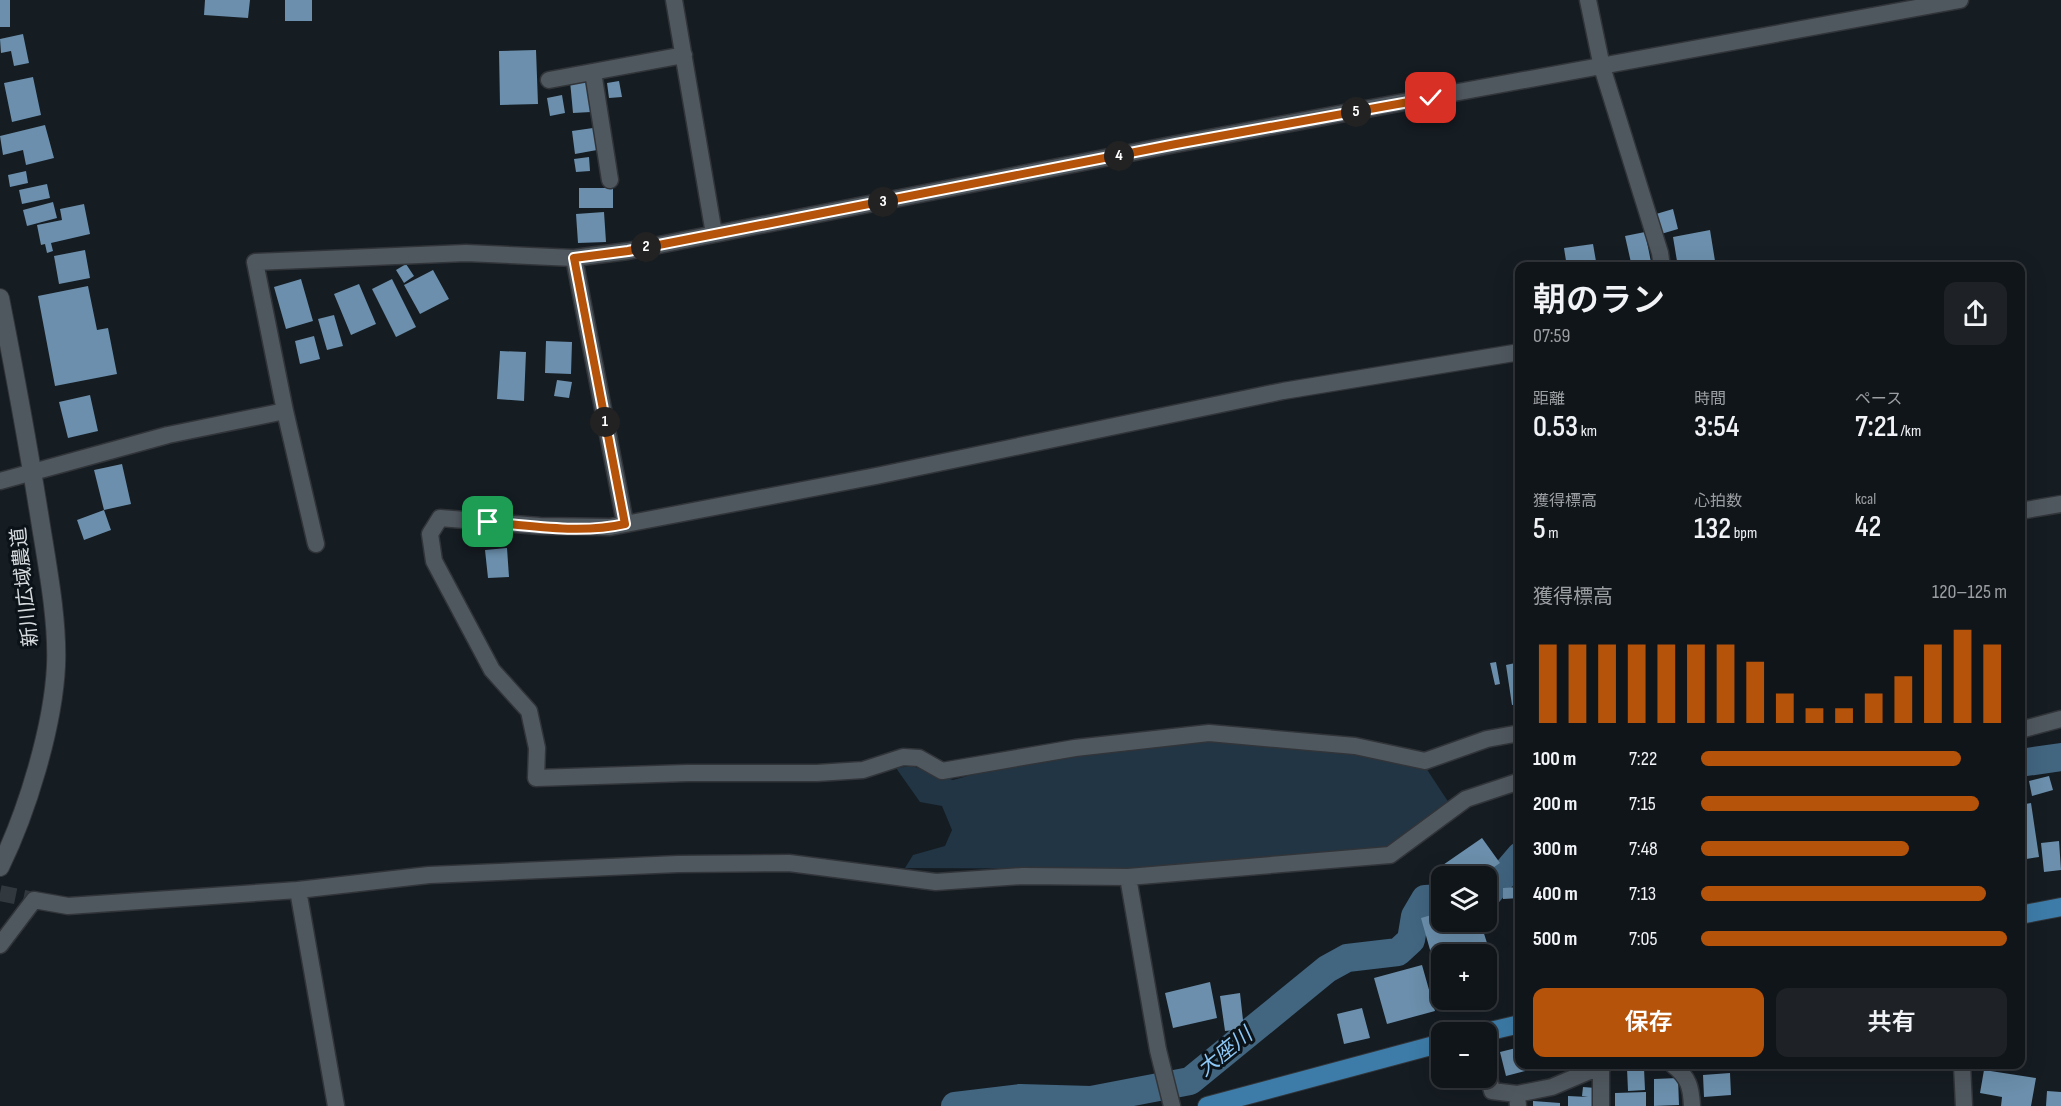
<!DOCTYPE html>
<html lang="ja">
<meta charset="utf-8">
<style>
:root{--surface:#10151a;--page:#1e2227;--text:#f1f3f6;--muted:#9c9fa2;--line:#303439;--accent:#b45309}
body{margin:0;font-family:"Sofia Sans Condensed","Noto Sans JP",sans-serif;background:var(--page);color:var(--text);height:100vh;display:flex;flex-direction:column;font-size:22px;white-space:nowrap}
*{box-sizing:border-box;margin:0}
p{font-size:20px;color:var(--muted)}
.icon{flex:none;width:33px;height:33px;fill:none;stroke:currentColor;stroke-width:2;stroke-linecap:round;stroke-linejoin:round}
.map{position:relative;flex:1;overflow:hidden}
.sheet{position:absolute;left:1515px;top:262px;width:510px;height:807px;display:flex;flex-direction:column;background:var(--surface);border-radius:12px;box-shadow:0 6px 24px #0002,0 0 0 2px var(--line)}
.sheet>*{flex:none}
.buttons{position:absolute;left:1431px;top:866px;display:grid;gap:12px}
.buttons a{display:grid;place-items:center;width:66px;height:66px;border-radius:12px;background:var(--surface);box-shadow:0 6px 24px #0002,0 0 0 2px var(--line);font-size:30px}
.pin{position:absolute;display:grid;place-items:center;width:51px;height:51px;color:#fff;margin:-26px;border-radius:12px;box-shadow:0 3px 9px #0006}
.km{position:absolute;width:30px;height:30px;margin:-15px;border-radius:50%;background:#222;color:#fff;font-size:16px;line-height:30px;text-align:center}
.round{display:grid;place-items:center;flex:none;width:63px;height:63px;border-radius:12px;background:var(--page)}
.head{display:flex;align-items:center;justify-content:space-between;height:102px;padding:0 18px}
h1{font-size:33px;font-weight:600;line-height:45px}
.figures{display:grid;grid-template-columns:repeat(3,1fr);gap:9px;height:102px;padding:6px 18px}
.figures div{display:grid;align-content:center}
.figures b{font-size:30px;font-weight:600}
.figures small{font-size:16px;font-weight:400}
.figures p{font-size:16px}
.chart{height:168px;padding:12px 18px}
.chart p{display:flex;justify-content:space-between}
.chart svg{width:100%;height:108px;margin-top:6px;stroke:var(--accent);stroke-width:6}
.action{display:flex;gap:12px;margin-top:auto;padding:12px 18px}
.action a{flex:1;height:69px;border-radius:12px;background:var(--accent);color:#fff;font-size:24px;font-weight:600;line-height:69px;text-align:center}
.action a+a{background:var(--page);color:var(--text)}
ul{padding:0 18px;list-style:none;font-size:20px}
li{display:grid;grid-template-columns:96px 72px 1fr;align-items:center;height:45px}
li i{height:15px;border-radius:8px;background:var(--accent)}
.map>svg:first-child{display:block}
.green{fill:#213544}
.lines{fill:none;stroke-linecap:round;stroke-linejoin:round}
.river{stroke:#426580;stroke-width:28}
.building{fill:#6b8fac}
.minor-tunnel{stroke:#32393e;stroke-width:16;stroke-dasharray:16 8;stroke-linecap:butt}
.minor-casing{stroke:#31353a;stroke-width:19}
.tertiary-casing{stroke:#31353a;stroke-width:20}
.primary-casing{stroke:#31353a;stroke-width:20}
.minor{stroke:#50585f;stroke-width:16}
.tertiary{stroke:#50585f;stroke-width:18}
.primary{stroke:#3d7ca8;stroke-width:18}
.route-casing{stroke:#fff;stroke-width:12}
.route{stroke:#b45309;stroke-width:8}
.labels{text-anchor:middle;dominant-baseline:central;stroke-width:6;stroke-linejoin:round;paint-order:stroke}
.street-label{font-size:20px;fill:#d6dbdf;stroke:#0c1318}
.water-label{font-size:21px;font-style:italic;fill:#8dc8f6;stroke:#0c1318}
</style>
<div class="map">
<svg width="2061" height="1106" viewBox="0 0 2061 1106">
<rect width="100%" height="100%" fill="#151c22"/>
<path class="green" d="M1199,740l153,14 74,14 23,35 -63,48 -261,18 -220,-1 8,-13 32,-9 7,-16 -10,-24 -22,-4 -24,-34 16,-2 41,14 47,-13z"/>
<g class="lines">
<path class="river" d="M2020,763l41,-6
M1486,896l34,-40
M955,1106l65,-8 71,2 99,-19 137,-112 20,-11 51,-6 13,-12 4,-24 10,-17 17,-1"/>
</g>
<path class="building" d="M0,0h10v27h-10z
M205,0h45l-2,18 -44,-3z
M285,0h27v21h-27z
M23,34l6,29 -15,3 -3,-15 -10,2 -1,-14z
M536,50l2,54 -38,1 -1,-54z
M33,77l8,38 -29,7 -8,-39z
M587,79l4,33 -18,1 -3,-32z
M619,81l3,16 -13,1 -2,-15z
M562,95l3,18 -15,3 -3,-18z
M45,125l9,33 -28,7 -3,-15 -20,5 -3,-19z
M593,128l4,22 -22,4 -3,-23z
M589,157l1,14 -14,1 -2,-13z
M26,171l2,12 -18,4 -2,-12z
M47,184l3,14 -28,6 -3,-14z
M579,188h34v20h-34z
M53,202l4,16 -30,8 -4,-16z
M84,204l6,30 -39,9 2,8 -6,2 -2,-9 -4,1 -4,-20 25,-5 -2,-11z
M1673,209l5,20 -17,5 -5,-20z
M604,212l2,30 -28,1 -2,-29z
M1710,230l6,37h-38l-5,-30z
M1645,232l7,35h-20l-7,-31z
M1593,244l4,23h-30l-3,-19z
M85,250l5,28 -31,6 -5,-28z
M406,264l8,12 -10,7 -8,-13z
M433,270l16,29 -29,15 -16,-29z
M301,279l12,42 -27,8 -12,-42z
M392,279l24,48 -20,10 -24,-48z
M359,284l17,40 -25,11 -17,-41z
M88,286l9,44 11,-2 9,46 -62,12 -17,-90z
M334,315l9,31 -16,4 -9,-31z
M314,336l6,23 -20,5 -5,-23z
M546,341l26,1 -1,32 -26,-1z
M500,351l26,1 -2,49 -27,-2z
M557,380l15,2 -3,16 -15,-2z
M90,395l8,36 -30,7 -9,-36z
M122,464l9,40 -27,6 -10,-40z
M104,510l7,20 -27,10 -7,-20z
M507,548l2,29 -21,1 -3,-28z
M1496,662l4,22 -5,1 -5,-22z
M1520,662v42l-8,1 -6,-40z
M2049,776l4,14 -21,6 -3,-15z
M2031,803l8,54 -19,3v-55z
M1482,838l18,25 -19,13h-34l-7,-9z
M2059,841l2,29 -17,2 -3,-29z
M1520,887v11l-17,1v-11z
M1442,912v9h38l7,22 -21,5 2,6h-26v15l-6,2 -15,-53z
M1422,965l13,46 -48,13 -13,-46z
M1210,982l7,36 -44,10 -8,-35z
M1240,993l4,36 -19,2 -5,-35z
M1362,1008l8,30 -26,6 -7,-30z
M1520,1047v18h20l1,2 -35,9 -6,-24z
M1627,1068h17l1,22 -17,1z
M1984,1070l52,8 -5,28h-30l1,-9 -22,-4z
M1730,1073l1,22 -27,2 -1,-22z
M1678,1078l1,27 -25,1v-27z
M1583,1087l13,1v18h-28v-10l20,1 -6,-1z
M2047,1091l14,1v14h-15z
M1646,1092v14h-31v-13z
M1533,1101l27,2v3h-27z"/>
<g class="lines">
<path class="minor-tunnel" d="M0,893l34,7"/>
<g class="minor-casing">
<path id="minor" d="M674,0l40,234
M1588,0l14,67 58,186 2,14
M593,72l17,108
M549,80l135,-25
M574,258l51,265
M1520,352l-237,39 -407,85 -266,51 -70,-1 -100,-8 -10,16 4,27 58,109 37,41 8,37 -1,30 151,-5h130l46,-3 40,-13 16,1 23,13 133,-23 134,-15 146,13 70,15 62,-22 33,-6
M285,411l31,133
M0,481l168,-46 117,-24 -30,-149 211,-9 108,5 54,-7 548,-107 784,-144
M2020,511l41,-7
M2020,730l41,-11
M0,945l34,-45 34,6 230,-16
M1486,1065l6,26 25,3
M1673,1065c16,13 18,22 19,41
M1962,1065l2,41
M336,1106l-38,-216 131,-15 249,-11 111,-1 147,19 87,-6 105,1
M1172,1106l-14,-56 -30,-173 262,-22 76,-56 54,-18
M1518,1106l-1,-12 35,-7 52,-22
M1601,1106v-40"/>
</g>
<g class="tertiary-casing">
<path id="tertiary" d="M0,298c15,76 29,152 41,228 7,43 17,97 15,140 -3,61 -29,146 -56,201"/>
</g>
<g class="primary-casing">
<path id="primary" d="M2020,915l41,-8
M1486,1032l34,-8
M1207,1106l235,-63"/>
</g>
<use href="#minor" class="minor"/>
<use href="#tertiary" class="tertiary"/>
<use href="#primary" class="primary"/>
</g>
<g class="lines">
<g class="route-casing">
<path id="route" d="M488,522c43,4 94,12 137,2l-51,-266 54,-7 548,-107 255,-46"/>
</g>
<use href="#route" class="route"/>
</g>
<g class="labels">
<g class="street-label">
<text transform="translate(25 587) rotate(-96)">新川広域農道</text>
</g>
<g class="water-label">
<text transform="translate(1225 1052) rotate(-39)">大座川</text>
</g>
</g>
</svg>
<div class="buttons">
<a><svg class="icon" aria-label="layers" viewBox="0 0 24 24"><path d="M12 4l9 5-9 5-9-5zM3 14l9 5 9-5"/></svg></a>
<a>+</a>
<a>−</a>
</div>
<div class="pin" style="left:488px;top:522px;background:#1e9e55"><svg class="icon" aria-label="arrive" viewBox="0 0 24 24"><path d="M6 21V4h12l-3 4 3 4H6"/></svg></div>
<div class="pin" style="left:1431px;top:98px;background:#d93025"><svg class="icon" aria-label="check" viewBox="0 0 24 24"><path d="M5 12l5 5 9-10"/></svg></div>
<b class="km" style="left:605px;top:422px">1</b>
<b class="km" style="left:646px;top:247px">2</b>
<b class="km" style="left:883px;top:202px">3</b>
<b class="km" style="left:1119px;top:156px">4</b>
<b class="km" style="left:1356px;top:112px">5</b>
<section class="sheet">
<div class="head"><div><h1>朝のラン</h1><p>07:59</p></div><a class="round"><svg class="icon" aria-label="share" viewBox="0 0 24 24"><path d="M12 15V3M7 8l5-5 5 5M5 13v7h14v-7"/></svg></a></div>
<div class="figures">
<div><p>距離</p><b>0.53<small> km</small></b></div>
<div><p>時間</p><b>3:54</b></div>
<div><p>ペース</p><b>7:21<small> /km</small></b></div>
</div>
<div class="figures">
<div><p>獲得標高</p><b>5<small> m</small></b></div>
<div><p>心拍数</p><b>132<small> bpm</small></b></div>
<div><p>kcal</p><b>42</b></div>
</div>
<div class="chart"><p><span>獲得標高</span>120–125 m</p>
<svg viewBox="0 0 160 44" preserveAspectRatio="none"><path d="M5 44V12M15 44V12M25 44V12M35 44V12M45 44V12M55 44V12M65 44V12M75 44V19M85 44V32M95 44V38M105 44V38M115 44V32M125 44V25M135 44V12M145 44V6M155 44V12"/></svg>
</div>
<ul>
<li><b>100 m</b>7:22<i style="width:85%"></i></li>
<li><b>200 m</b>7:15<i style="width:91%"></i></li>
<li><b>300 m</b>7:48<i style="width:68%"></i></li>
<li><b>400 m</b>7:13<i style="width:93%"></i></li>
<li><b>500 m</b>7:05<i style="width:100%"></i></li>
</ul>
<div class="action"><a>保存</a><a>共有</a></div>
</section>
</div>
